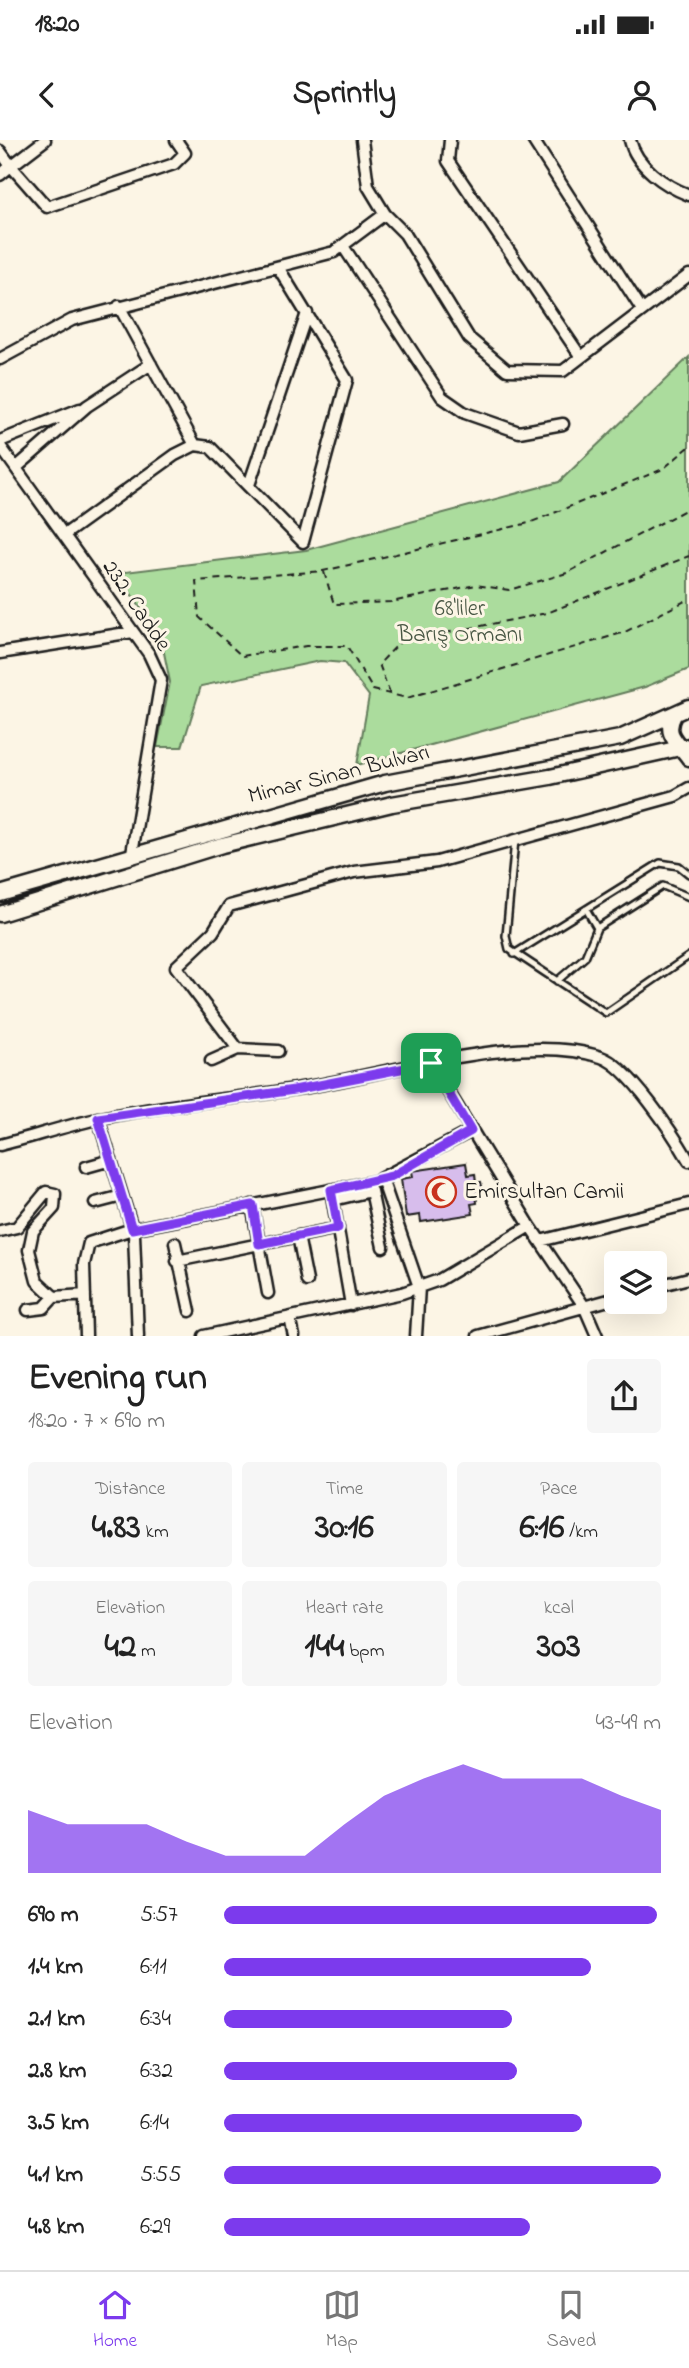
<!DOCTYPE html>
<meta charset="utf-8">
<style>
:root{--surface:#fff;--page:#f6f6f6;--text:#222;--muted:#767676;--line:#e0e0e0;--accent:#7c3aed}
body{margin:0;font-family:"Indie Flower",sans-serif;background:var(--page);color:var(--text);height:100vh;display:flex;flex-direction:column;font-size:26px;white-space:nowrap}
*{box-sizing:border-box;margin:0}
p{font-size:23px;color:var(--muted)}
.icon{flex:none;width:38px;height:38px;fill:none;stroke:currentColor;stroke-width:2;stroke-linecap:round;stroke-linejoin:round}
.map{position:relative;height:1196px;overflow:hidden}
.drawer{display:flex;flex-direction:column;background:var(--surface);flex:1}
.drawer>*{flex:none}
.tools{position:absolute;left:604px;top:1111px;display:grid;gap:14px}
.tools a{display:grid;place-items:center;width:63px;height:63px;border-radius:7px;background:var(--surface);box-shadow:0 7px 28px #0002;font-size:35px}
.pin{position:absolute;display:grid;place-items:center;width:60px;height:60px;color:#fff;margin:-30px;border-radius:14px;box-shadow:0 4px 10px #0006}
.round{display:grid;place-items:center;flex:none;width:74px;height:74px;border-radius:7px;background:var(--page)}
.head{display:flex;align-items:center;justify-content:space-between;height:119px;padding:0 28px}
h1{font-size:38px;font-weight:700;line-height:52px}
.metrics{display:grid;grid-template-columns:repeat(3,1fr);gap:10px;height:119px;padding:7px 28px}
.metrics div{display:grid;align-content:center;border-radius:7px;background:var(--page);text-align:center}
.metrics b{font-size:35px;font-weight:700}
.metrics small{font-size:19px;font-weight:400}
.metrics p{font-size:19px}
.chart{height:196px;padding:14px 28px}
.chart p{display:flex;justify-content:space-between}
.chart svg{width:100%;height:126px;margin-top:7px;fill:var(--accent);opacity:.7}
ul{padding:0 28px;list-style:none;font-size:23px}
li{display:grid;grid-template-columns:112px 84px 1fr;align-items:center;height:52px}
li i{height:18px;border-radius:9px;background:var(--accent)}
.status{display:flex;justify-content:space-between;align-items:center;height:49px;padding:0 35px;background:var(--surface);direction:ltr}
.status svg{height:19px;fill:currentColor}
header{display:flex;justify-content:space-between;align-items:center;height:91px;padding:0 28px;background:var(--surface);font-size:32px;font-weight:700}
.tab-bar{display:flex;justify-content:space-around;align-items:center;height:98px;border-top:2px solid var(--line);background:var(--surface);font-size:19px;color:var(--muted)}
.tab-bar a{display:grid;justify-items:center;gap:4px}
.tab-bar .on{color:var(--accent)}
.map>svg:first-child{display:block}
.green{fill:#abdc9d;stroke:#647c5c;stroke-width:2}
.building{fill:#d7bdec;stroke:#1c1c1c;stroke-width:2}
.lines{fill:none;stroke-linecap:round;stroke-linejoin:round}
.lane-casing{stroke:#1c1c1c;stroke-width:10}
.street-casing{stroke:#1c1c1c;stroke-width:15}
.secondary-casing{stroke:#1c1c1c;stroke-width:19}
.path{stroke:#1c1c1c;stroke-width:2;stroke-dasharray:7 5;stroke-linecap:butt}
.lane{stroke:#fcf5e5;stroke-width:5}
.street{stroke:#fcf5e5;stroke-width:10}
.secondary{stroke:#fcf5e5;stroke-width:14}
.route-casing{stroke:#fff;stroke-width:14}
.route{stroke:#7c3aed;stroke-width:9}
.labels{text-anchor:middle;dominant-baseline:central;stroke-width:6;stroke-linejoin:round;paint-order:stroke}
.street-label{font-size:23px;fill:#1c1c1c;stroke:#fcf5e5}
.park-label{font-size:23px;fill:#475643;stroke:#fcf5e5}
.poi-label{font-size:23px;fill:#1c1c1c;stroke:#fcf5e5;text-anchor:start}
</style>
<div class="status"><b>18:20</b><svg viewBox="0 0 49 12"><path d="M0 12V9h3v3zM5 12V6h3v6zM10 12V3h3v9zM15 12V0h3v12zM26 1h20v11H26zM47 4h2v5h-2z"/></svg></div>
<header><svg class="icon" aria-label="back" viewBox="0 0 24 24"><path d="M15 5l-7 7 7 7"/></svg>Sprintly<svg class="icon" aria-label="person" viewBox="0 0 24 24"><circle cx="12" cy="8" r="4"/><path d="M4 21q1-7 8-7t8 7"/></svg></header>
<div class="map">
<svg width="689" height="1196" viewBox="0 0 689 1196">
<rect width="100%" height="100%" fill="#fcf5e5"/>
<filter id="ink" filterUnits="userSpaceOnUse"><feTurbulence type="fractalNoise" baseFrequency=".0143" numOctaves="2"/><feDisplacementMap in="SourceGraphic" scale="14" xChannelSelector="R" yChannelSelector="G"/><feConvolveMatrix kernelMatrix="1 2 1 2 8 2 1 2 1" color-interpolation-filters="sRGB"/></filter>
<g filter="url(#ink)">
<path class="green" d="M689,217v312l-44,18 -288,78 12,-69 -25,-33 -24,-2 -119,25 -19,61h-25l13,-65 -9,-44 -44,-65 189,-23 253,-68z"/>
<path class="building" d="M466,1023l2,12 7,-1 1,9 5,-1 2,10 -7,1 1,10 -6,1 2,10 -52,8 -1,-7 -14,2 -5,-38 12,-2 -1,-6z"/>
<g class="lines">
<g class="lane-casing">
<path id="lane" d="M515,700l-9,96 3,13 97,64 83,-57
M586,769l11,19
M514,814l146,-91 19,3 10,8
M557,841l28,-24 12,-29 66,-42 26,11"/>
</g>
<g class="street-casing">
<path id="street" d="M45,0l-34,26 36,41 127,-43 11,-11 -9,-13
M362,0l6,46 17,28 20,20 64,104 38,32 56,1 126,-96
M450,0l-2,21 133,196
M533,0l109,170
M630,0c6,26 35,46 59,55
M0,11l11,15 -11,9
M343,106l99,151 23,16 54,19 44,-8
M119,166l76,139
M0,219l72,-39 262,-68 51,-38
M0,301l80,-32
M0,306l149,208 12,26 -29,173
M16,328l71,-62 64,-42
M249,345l58,-172
M64,395l111,-80 20,-10 15,2 93,95 44,-162 -69,-113
M0,513l133,-21
M238,909l-62,-82 37,-35 16,-26 125,-34 83,-10 238,-66 14,-8
M211,921l27,-12 40,2
M431,923l99,163 54,80 13,30
M98,978l36,116 4,102
M0,1005c32,-8 65,-19 97,-26 71,-16 145,-20 216,-33 79,-14 213,-54 288,-29 28,9 73,78 88,104
M86,1027l25,-7
M382,1039l37,108 -3,49
M331,1050l20,115
M333,1060l38,-9 12,56
M95,1063l27,-7
M252,1065l16,88
M0,1091l17,-4 29,-35 9,2 -1,14 -21,23 -4,19 8,31 17,16 31,-2
M298,1096l9,45
M540,1101l149,-37
M175,1103l15,68
M177,1121l161,-33
M654,1147l35,-9
M28,1170l16,-2 10,-11
M290,1178l4,18
M86,1196l-2,-72 5,-21 43,-14 244,-48 95,-50
M204,1196l198,-43 37,-13 91,-54
M478,1196l138,-38"/>
</g>
<g class="secondary-casing">
<path id="secondary" d="M674,575c-11,20 4,27 15,43
M0,754l385,-111 235,-45 69,-31
M0,774l222,-69 170,-41 158,-27 139,-31"/>
</g>
<path class="path" d="M689,307l-26,22 -134,54 -206,48 -127,10 3,36 43,39 64,-10h41l26,44 34,8 218,-66 64,-33
M324,432l10,32 57,-2 85,-17 33,5 58,-17 122,-65
M390,554l-11,-30 21,-22 147,-29 142,-57"/>
<use href="#lane" class="lane"/>
<use href="#street" class="street"/>
<use href="#secondary" class="secondary"/>
</g>
</g>
<g class="lines" filter="url(#ink)">
<g class="route-casing">
<path id="route" d="M431,923l40,68 -79,45 -61,14 7,38 -79,16 -6,-39 -121,24 -34,-111 196,-28z"/>
</g>
<use href="#route" class="route"/>
</g>
<defs>
<g id="mosque-ring" transform="scale(1.575)"><circle r="9.5" fill="#fcf5e5" stroke="#c8321e" stroke-width="1.5"/><path d="M3.5-4.9A6 6 0 1 0 3.5 4.9A5 5 0 1 1 3.5-4.9Z" fill="#c8321e"/></g>
</defs>
<g fill-rule="evenodd">
<use href="#mosque-ring" x="441" y="1052"/>
</g>
<g class="labels">
<g class="street-label">
<text transform="translate(136 466) rotate(56)">232. Cadde</text>
<text transform="translate(339 635) rotate(-14)">Mimar Sinan Bulvarı</text>
</g>
<g class="park-label">
<text x="460" y="469">68'liler<tspan x="460" dy="26">Barış Ormanı</tspan></text>
</g>
<g class="poi-label">
<text x="464" y="1052">Emirsultan Camii</text>
</g>
</g>
</svg>
<div class="tools">
<a><svg class="icon" aria-label="layers" viewBox="0 0 24 24"><path d="M12 4l9 5-9 5-9-5zM3 14l9 5 9-5"/></svg></a>
</div>
<div class="pin" style="left:431px;top:923px;background:#1e9e55"><svg class="icon" aria-label="arrive" viewBox="0 0 24 24"><path d="M6 21V4h12l-3 4 3 4H6"/></svg></div>
</div>
<section class="drawer">
<div class="head"><div><h1>Evening run</h1><p>18:20 · 7 × 690 m</p></div><a class="round"><svg class="icon" aria-label="share" viewBox="0 0 24 24"><path d="M12 15V3M7 8l5-5 5 5M5 13v7h14v-7"/></svg></a></div>
<div class="metrics">
<div><p>Distance</p><b>4.83<small> km</small></b></div>
<div><p>Time</p><b>30:16</b></div>
<div><p>Pace</p><b>6:16<small> /km</small></b></div>
</div>
<div class="metrics">
<div><p>Elevation</p><b>42<small> m</small></b></div>
<div><p>Heart rate</p><b>144<small> bpm</small></b></div>
<div><p>kcal</p><b>303</b></div>
</div>
<div class="chart"><p><span>Elevation</span>43–49 m</p>
<svg viewBox="0 0 160 44" preserveAspectRatio="none"><path d="M0 44V22L10 27L20 27L30 27L40 33L50 38L60 38L70 38L80 27L90 17L100 11L110 6L120 11L130 11L140 11L150 17L160 22V44z"/></svg>
</div>
<ul>
<li><b>690 m</b>5:57<i style="width:99%"></i></li>
<li><b>1.4 km</b>6:11<i style="width:84%"></i></li>
<li><b>2.1 km</b>6:34<i style="width:66%"></i></li>
<li><b>2.8 km</b>6:32<i style="width:67%"></i></li>
<li><b>3.5 km</b>6:14<i style="width:82%"></i></li>
<li><b>4.1 km</b>5:55<i style="width:100%"></i></li>
<li><b>4.8 km</b>6:29<i style="width:70%"></i></li>
</ul>
</section>
<nav class="tab-bar">
<a class="on"><svg class="icon" aria-label="home" viewBox="0 0 24 24"><path d="M3 11l9-7 9 7M6 9v11h12V9"/></svg>Home</a>
<a><svg class="icon" aria-label="map" viewBox="0 0 24 24"><path d="M3 6l6-2 6 2 6-2v14l-6 2-6-2-6 2zM9 4v14M15 6v14"/></svg>Map</a>
<a><svg class="icon" aria-label="saved" viewBox="0 0 24 24"><path d="M7 4h10v16l-5-4-5 4z"/></svg>Saved</a>
</nav>
